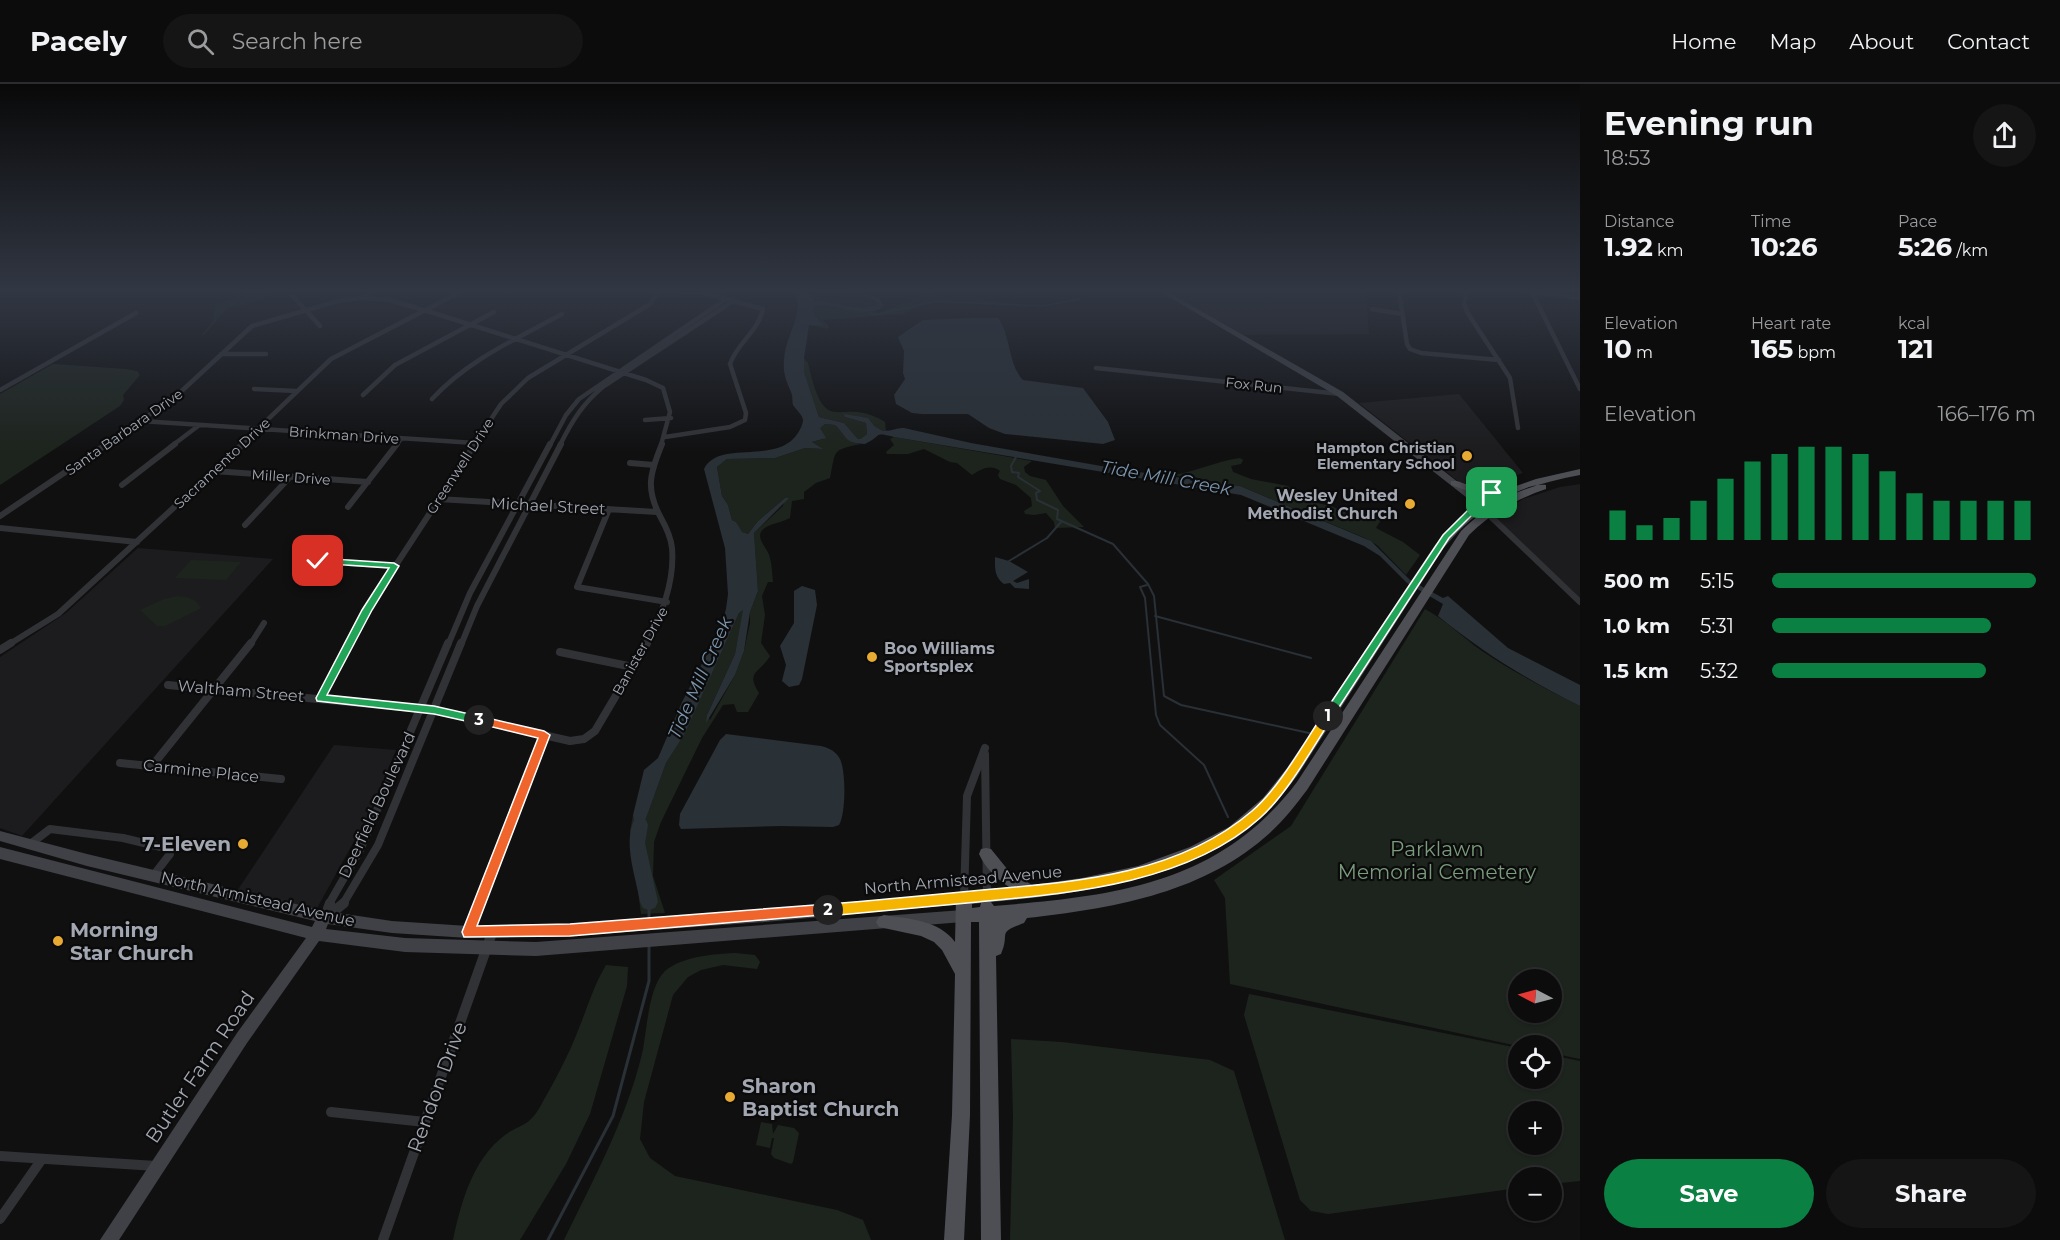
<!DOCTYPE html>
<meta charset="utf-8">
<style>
:root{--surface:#0c0c0d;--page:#151516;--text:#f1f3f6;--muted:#9a9b9d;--line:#2c2c2e;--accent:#0b8043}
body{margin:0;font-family:Montserrat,sans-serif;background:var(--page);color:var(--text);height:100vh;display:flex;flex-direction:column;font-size:22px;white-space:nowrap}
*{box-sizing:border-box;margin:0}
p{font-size:20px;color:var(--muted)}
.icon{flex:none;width:33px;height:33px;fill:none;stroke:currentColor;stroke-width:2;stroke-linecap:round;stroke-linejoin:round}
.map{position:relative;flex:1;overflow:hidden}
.details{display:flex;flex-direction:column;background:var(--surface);width:480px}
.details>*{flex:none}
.needle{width:39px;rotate:276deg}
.tools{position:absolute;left:1508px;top:885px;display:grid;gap:12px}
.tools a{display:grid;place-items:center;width:54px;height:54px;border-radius:50%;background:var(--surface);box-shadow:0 2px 4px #0004,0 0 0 2px var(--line);font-size:30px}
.pin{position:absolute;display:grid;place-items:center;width:51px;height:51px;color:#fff;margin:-26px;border-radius:12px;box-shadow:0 3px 9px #0006}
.km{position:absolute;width:30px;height:30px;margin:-15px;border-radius:50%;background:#222;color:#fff;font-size:16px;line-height:30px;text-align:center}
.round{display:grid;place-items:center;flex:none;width:63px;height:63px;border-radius:32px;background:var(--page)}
.head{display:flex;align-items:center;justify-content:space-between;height:102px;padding:0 24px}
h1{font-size:33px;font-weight:700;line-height:45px}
.metrics{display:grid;grid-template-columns:repeat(3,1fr);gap:9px;height:102px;padding:6px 24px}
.metrics div{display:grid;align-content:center}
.metrics b{font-size:26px;font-weight:700}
.metrics small{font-size:16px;font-weight:400}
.metrics p{font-size:16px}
.chart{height:168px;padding:12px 24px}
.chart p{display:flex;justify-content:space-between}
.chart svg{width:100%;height:108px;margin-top:6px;stroke:var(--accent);stroke-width:6}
.primary-button{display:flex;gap:12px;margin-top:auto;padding:12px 24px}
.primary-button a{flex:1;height:69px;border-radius:36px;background:var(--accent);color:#fff;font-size:24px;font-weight:700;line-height:69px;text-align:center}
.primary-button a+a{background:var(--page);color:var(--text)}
ul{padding:0 24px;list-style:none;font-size:20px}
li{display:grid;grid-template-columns:96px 72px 1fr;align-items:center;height:45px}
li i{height:15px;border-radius:8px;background:var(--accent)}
header{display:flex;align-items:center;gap:36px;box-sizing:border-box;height:84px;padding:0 30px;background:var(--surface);border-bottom:2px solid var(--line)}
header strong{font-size:28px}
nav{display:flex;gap:33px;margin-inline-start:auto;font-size:21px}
.search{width:420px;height:54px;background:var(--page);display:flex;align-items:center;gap:15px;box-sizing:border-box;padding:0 21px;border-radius:33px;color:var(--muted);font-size:22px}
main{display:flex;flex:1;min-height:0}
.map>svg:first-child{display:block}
.built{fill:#1c1c1e}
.green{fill:#1d241d;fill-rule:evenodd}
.water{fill:#293036}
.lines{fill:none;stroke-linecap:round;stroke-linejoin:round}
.stream-far2{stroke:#293036;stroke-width:1.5}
.stream-far1{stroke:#293036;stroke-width:2}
.stream{stroke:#293036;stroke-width:3}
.river{fill:#293036;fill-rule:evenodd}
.street-far3{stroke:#313236;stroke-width:4.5}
.street-far2{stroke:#313236;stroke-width:6}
.street-far1{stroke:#313236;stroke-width:8}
.street{stroke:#313236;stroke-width:10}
.secondary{fill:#3f4146;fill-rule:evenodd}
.primary{fill:#4d4f55;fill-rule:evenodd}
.split-1{fill:#22a559;stroke:#fff;stroke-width:1.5}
.split-2{fill:#f5b400;stroke:#fff;stroke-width:1.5}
.split-3{fill:#f0652b;stroke:#fff;stroke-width:1.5}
.split-4{fill:#22a559;stroke:#fff;stroke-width:1.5}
.poi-dot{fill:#e7aa32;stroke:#0b0b0c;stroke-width:2}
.labels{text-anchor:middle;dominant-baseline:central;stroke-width:4.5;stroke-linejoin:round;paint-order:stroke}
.far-street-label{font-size:14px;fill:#a2a7b2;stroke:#0b0b0c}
.far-poi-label{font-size:14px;font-weight:bold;fill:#a2a7b2;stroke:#0b0b0c;text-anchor:end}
.poi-label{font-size:16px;font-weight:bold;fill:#a2a7b2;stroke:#0b0b0c;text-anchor:end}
.street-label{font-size:16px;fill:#a2a7b2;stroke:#0b0b0c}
.water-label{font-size:18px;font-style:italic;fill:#7a94ac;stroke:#0b0b0c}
.near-poi-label{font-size:20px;font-weight:bold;fill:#a2a7b2;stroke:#0b0b0c;text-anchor:start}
.near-park-label{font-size:20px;fill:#7a9c7c;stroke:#0b0b0c}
.near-street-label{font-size:20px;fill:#a2a7b2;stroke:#0b0b0c}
</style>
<header>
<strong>Pacely</strong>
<div class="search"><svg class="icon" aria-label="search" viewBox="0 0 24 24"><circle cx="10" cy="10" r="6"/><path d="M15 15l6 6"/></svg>Search here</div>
<nav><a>Home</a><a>Map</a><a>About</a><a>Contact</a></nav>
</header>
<main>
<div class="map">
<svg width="1580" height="1156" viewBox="0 0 1580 1156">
<rect width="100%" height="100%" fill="#101011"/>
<path class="built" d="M1165,207h201l3,43 -126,1z
M1459,310l64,79 -40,14 -24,-5 -100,-79z
M1580,400v114l-86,-81 29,-18 37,-12z
M138,464l135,11 -251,277 -22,-8v-171l66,-44z
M334,661l62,5 -28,66 -52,94 -79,-19z"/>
<path class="green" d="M252,207h22l-3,2 6,-2 -12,8 -39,10 -22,26 -3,1 12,-15 3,-17z
M809,207c23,0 46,-1 67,10l1,4c-15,8 -44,-4 -63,-4z
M932,208l4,7 3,-2 35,1 63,9 -99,-4 -15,2 -20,9 -80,6 6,6 -1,3 -19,-4 14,-2 -8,-7 -2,-5 2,-5 21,-1 43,8z
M804,274l4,5c18,81 31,30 77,59l1,9 -9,-2 -9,-11 -23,-1 21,6 1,11 -6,6 -3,-1 -14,-16 -25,-6 -15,-45z
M53,280l73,5 11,2 3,4 -17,20 1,5 -4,6 -120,79v-91z
M825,340l10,1c9,9 12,18 26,19 -30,6 -25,6 -31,34l-14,5 -12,9v7l-12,2 -2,17c-8,4 -15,5 -22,8 -18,9 0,21 2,32 2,7 2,16 3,24h-5l-6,14 3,19 -4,28 9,13c-10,17 -25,15 -11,37l-11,19h-11l-3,-8 -11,1 -21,33 -41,84 -7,20 -1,34 12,37 -24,1 -11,-83 3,-16 4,27 29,-79 19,-31 54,-119 5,-4 -9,45 -28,61 3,5 25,-45 9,-24 6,-28v-11l8,-21 -4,-58 29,-27 2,-8 -27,23 -10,13 -7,-2 -5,-10 -4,-2 -4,-15 -6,-9 -5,-29 10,-8 48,-1 30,-10 17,1 -10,-7 11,-3 -4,-11z
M894,353l138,24 -8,6 1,5 5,4 16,4 17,26 21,21 -29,1 -1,-6 -8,-9 -12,2 -9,-1 -1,-3 8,-5 -1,-8 -15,-13 -16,-6 -2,-4 2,-4c-10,-7 -18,-2 -28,4l-15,-12 -7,-1 -26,-13 -16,5h-21l-1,-2 8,-7 -4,-6z
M1240,374l3,2 -2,4 -10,2 2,6 18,7 37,7 4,4 -2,4 4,4 37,8 33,14 12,-3 5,3 -5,8 27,14 17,13 -14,20 -29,-30 -12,-7 -125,-52 -67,-11c23,-3 43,-14 67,-17z
M191,476l50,2 -15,18 -51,-2z
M177,512c12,1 18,2 24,12l-36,18h-8l-17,-16 24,-11z
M1425,525c21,11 37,28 57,42 31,21 64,38 98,55v353l-29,-6v-7h-33l-288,-62 -5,-86 -11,-18 77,-54zM1518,896h33v32h-33z
M735,869l20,2 5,7 -3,7 -34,-4 -22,5 -13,7 -15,18 -29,107 -4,37 10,19 25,18 162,34 26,10 8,20h-307c29,-60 62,-120 78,-186 5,-22 6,-67 23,-83 18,-15 49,-17 70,-18z
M606,881l22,2 -1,19 -37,128 -24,50 -46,76h-67c8,-38 20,-81 52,-105 17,-12 22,-7 35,-28 14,-25 29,-52 39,-79 9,-22 15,-43 27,-63z
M1249,910l269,54v30h33v-23l29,6v120l-29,3v-6h-33v10l-190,26 -17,-3 -11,-11 -56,-185zM1518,1028h33v32h-33z
M1011,955l51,3 148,18 24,11 51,169h-275l3,-123z
M761,1038l11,2 1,10 5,-9 16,3 5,5 -6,29 -2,2 -17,-6 -3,-4 3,-16h-2l-2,10 -14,-3z"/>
<path class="water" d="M795,207h14l5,10c21,0 43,11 63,4l-1,-4 -12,-6 -23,-4h17l21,7 5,8c-16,15 -48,-4 -69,0l-2,5 2,5 9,9h-15l-5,33v14l15,45 25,6 14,16h3l6,-5 -1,-11 -21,-6 -1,-3 24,4c4,4 6,9 11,11 9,5 16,-2 25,-1l67,15 153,27 116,16 131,55 39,39 33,18 5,-2 60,52 72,37v21c-54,-27 -95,-52 -142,-90l5,-12 -36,-21 -27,-27 -16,-10 -123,-51 -347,-58c-22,-5 -10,-2 -29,7 -21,-1 -17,-6 -30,-19l-10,-1 -5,4 6,10 -14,4 11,7 -18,-1 -30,10 -48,1 -10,8 5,29 6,9 4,15 4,2 6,10 6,2 10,-13 27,-23h4l-35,35 4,58 -8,21 -6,39 -9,24 -29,48 1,-8 28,-61 8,-44 -4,3 -54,120 -19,30 -29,80 -4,-28 11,-45 14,-12 24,-56 39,-75 5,-18 2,-15 -3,-46 -21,-79c15,-30 73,-3 94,-36 2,-3 5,-9 5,-13 -1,-6 -7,-10 -10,-15 -1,-4 0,-9 -2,-13 -5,-12 -8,-18 -7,-31 0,-24 21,-46 11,-70z
M974,234h24c13,18 10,46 25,62l60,8 25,34 7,18 -12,4 -98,-10 -16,-6 -21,-14h-46l-10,-1 -16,-9 -2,-9 11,-16 -2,-6 1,-22 -6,-14 25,-17z
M995,473l14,4 19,11 -15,9 4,2 12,-4v10l-14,-1 -5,-5 -6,1c-10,-7 -9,-16 -9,-27z
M802,502l13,4 2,15 -15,74 -3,6 -10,2 -7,-6 4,-16 -6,-19 14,-23v-32z
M726,650l95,12c8,2 15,5 19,13 6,12 6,55 -1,66l-6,2 -52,-1 -100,3 -2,-4 1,-11 40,-74z"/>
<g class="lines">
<path class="stream-far2" d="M866,226l7,5 66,-14 104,5 37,-7"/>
<path class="stream-far1" d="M1016,373l-5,9 1,6 7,1 -1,4 22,14 -4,2 1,7 21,10 -1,9 56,25 35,40 6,12 10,100 17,9 128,28
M1009,477l38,-23 14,-16
M1147,501l-7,2 5,11 11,117 4,10 44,40 24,52
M1155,532l156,42"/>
<path class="stream" d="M649,819v16
M548,1156l65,-124 36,-135v-36"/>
<path class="river" d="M640,734l6,2 2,5 -3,18 13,59 -3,6 -6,2 -6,-2 -3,-6c-4,-25 -17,-58 -6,-82z"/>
<path class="street-far3" d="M1399,207l8,53 3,5 11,4 78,7
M1467,207l-3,12 3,9 43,66 8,50
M292,211l28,31
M362,214l27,2 35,10 222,70 17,8 7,24 -9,33
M1580,214l-48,-6 48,97
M1372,225l30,5
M221,270h45
M1096,284l244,26
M254,305l42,2
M0,306l136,-77
M363,311l32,-30 99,-53
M432,315c36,-39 84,-60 130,-85
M645,336l26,-2
M141,337l334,22
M104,361l69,-46 79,-73 86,-25 24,-3 10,-7
M173,361l25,-19
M241,361l90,-86 131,-68
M396,361l5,-6
M474,361l27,-41 27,-26 122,-74 9,-13 46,2 58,16c-5,23 -26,34 -33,55l16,49 -1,7 -15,7 -65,10
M550,361l16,-30 13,-16 147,-100
M560,361c12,-24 23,-42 44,-59l129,-85"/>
<path class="street-far2" d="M630,379l24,2
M213,387l155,11
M122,401l53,-41
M438,415l219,13
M348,423l49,-63
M609,425l-32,78 90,15
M1487,429l93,89
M0,432l107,-72
M245,441l45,-48
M0,444l137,14
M318,477l76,5
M8,561l50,-31 185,-170
M250,561l14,-22
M350,561l29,-54 96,-147
M448,561l22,-52 80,-149
M461,561l16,-39 84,-162
M647,561c14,-30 28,-63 25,-97 -1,-11 -6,-21 -11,-30 -16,-29 -11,-45 1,-74"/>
<path class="street-far1" d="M0,566l11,-7
M560,568l73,15
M168,601l266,25 136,31 14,-2 11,-8 52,-88
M321,614l30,-55
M985,670l2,142
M120,679l161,16
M152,682l99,-123
M29,761l21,-16 73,9 46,11 1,5 -17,22
M964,814l3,-102 18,-48
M329,820l31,-54 88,-207
M343,820l35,-59 83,-202
M479,820l65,-169"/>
<path class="street" d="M328,832l16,-13
M325,833l5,-14
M468,848l11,-29
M331,1028l94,10
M0,1072l156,10
M0,1135l42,-60
M383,1156l109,-307"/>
<path class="secondary" d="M1159,207h7l177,101 134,105 14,16 -4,3 -3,-1 -13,-14 -134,-105z
M0,747l87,23 238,57 67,10 76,5 102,-2 195,-14 199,-18 5,2 2,4 -2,4 -5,2 -199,18 -195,14 -102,2 -76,-5 -64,-9 -2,5 79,9 131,4 427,-32 5,2 2,4 -2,4 -5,2 -427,34 -131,-4 -86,-11 -72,102 -128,197h-19l137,-207 69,-95 -306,-79v-12l312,80 3,-6 -228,-55 -87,-25z"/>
<path class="primary" d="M1580,385v6c-58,11 -100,27 -137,74l-146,227c-16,21 -32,40 -53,56 -17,13 -37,22 -57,30 -63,25 -129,34 -196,40l3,4c120,-10 225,-21 303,-124l164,-251c17,-17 61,-49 85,-46v4c-29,10 -55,24 -77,46l-162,255c-13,17 -26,34 -43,48 -65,56 -155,71 -237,80l-3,5c-29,11 -13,9 -23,31l-5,2 5,284h-20l-2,-318h-8l-1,193 -6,125h-20l8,-125 3,-141 -13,-24 -8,-8 -13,-6 -42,-9 -3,-5 3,-5 5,-2c25,4 55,5 71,27l1,-44 3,-5 50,-6c-12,-8 -24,-19 -30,-33l2,-5 5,-1 5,1 17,21 24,15 50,-7 56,-12 52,-19 39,-20 34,-29 24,-30 148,-223 29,-31 28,-18 -16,-2 -25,-9v-4h6l23,8 22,2 34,-12zM981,819l-1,4 -8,1v-4z"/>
</g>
<linearGradient id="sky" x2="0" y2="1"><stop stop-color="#090909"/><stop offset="0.56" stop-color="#313743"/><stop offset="1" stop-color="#313743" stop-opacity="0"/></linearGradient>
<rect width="1580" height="369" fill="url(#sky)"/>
<path class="split-1" d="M1504,406l4,2 -2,2 -32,19 -25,25 -117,180h-8v-5l119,-178 25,-25 24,-14 -4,-3 1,-1z"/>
<path class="split-2" d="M1328,628l4,1v5c-20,31 -45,76 -72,100 -74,66 -189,75 -282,84 -50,5 -100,9 -150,14l-6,-6 6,-6c52,-4 103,-9 154,-14 93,-8 196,-15 270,-79 27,-23 52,-68 72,-98z"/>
<path class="split-3" d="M479,632l65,15 6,4 -73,191 93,-2 258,-20 7,6 -2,4 -263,22 -106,1 -2,-5 76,-194 -62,-15v-6z"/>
<path class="split-4" d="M318,474l76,5 5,3 -27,44 -45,85 107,11 49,11v6l-4,1 -45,-10 -117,-13 -1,-3 46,-88 27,-42 -74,-5 -2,-2z"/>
<g class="poi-dot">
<circle cx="1467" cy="372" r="6"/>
<circle cx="1410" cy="420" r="6"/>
<circle cx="872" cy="573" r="6"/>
<circle cx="243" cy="760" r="6"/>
<circle cx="58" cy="857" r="6"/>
<circle cx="730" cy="1013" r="6"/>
</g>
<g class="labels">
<g class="far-street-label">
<text transform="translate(1254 301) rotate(6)">Fox Run</text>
<text transform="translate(124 348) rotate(-35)">Santa Barbara Drive</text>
<text transform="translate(344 351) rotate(4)">Brinkman Drive</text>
<text transform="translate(222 379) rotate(-43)">Sacramento Drive</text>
<text transform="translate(460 382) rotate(-57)">Greenwell Drive</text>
<text transform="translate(291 393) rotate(4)">Miller Drive</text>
<text transform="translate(640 567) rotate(-61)">Banister Drive</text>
</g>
<g class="far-poi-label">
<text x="1455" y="364">Hampton Christian<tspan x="1455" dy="16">Elementary School</tspan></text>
</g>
<g class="poi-label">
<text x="1398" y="411">Wesley United<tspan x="1398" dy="18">Methodist Church</tspan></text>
<text x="884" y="564" text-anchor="start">Boo Williams<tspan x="884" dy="18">Sportsplex</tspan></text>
</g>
<g class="street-label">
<text transform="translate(548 422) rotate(3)">Michael Street</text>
<text transform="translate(241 607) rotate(5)">Waltham Street</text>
<text transform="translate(201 687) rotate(6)">Carmine Place</text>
<text transform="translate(377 721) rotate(-65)">Deerfield Boulevard</text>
<text transform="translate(963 796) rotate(-5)">North Armistead Avenue</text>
<text transform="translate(258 815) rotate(13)">North Armistead Avenue</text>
</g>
<g class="water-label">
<text transform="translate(1166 394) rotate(10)">Tide Mill Creek</text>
<text transform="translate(700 594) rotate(-66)">Tide Mill Creek</text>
</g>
<g class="near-poi-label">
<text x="231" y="760" text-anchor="end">7-Eleven</text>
<text x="70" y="846">Morning<tspan x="70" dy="23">Star Church</tspan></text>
<text x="742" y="1002">Sharon<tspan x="742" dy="23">Baptist Church</tspan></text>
</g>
<g class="near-park-label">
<text x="1437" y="765">Parklawn<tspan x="1437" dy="23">Memorial Cemetery</tspan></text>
</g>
<g class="near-street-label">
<text transform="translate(200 983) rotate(-56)">Butler Farm Road</text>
<text transform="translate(437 1003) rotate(-70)">Rendon Drive</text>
</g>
</g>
</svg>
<div class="tools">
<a><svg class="needle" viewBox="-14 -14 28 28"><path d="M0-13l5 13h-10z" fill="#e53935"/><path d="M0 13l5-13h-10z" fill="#9a9b9d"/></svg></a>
<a><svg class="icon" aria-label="locate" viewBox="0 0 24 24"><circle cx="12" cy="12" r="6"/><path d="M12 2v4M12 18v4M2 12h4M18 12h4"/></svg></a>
<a>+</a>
<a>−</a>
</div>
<div class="pin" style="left:1492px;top:409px;background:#1e9e55"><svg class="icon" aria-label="arrive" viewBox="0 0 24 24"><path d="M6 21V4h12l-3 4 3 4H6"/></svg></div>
<div class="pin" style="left:318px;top:477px;background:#d93025"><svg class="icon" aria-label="check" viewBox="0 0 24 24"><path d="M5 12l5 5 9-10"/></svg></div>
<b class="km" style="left:1328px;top:632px">1</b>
<b class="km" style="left:828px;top:826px">2</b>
<b class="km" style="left:479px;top:636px">3</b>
</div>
<section class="details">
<div class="head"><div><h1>Evening run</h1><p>18:53</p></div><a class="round"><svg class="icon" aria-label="share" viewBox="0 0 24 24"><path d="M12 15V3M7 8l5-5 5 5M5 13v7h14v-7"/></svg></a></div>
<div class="metrics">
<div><p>Distance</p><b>1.92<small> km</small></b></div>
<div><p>Time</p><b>10:26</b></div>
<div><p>Pace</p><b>5:26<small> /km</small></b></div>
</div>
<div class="metrics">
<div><p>Elevation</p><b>10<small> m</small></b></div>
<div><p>Heart rate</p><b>165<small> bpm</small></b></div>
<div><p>kcal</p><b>121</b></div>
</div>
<div class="chart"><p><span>Elevation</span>166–176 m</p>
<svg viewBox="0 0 160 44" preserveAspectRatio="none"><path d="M5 44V32M15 44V38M25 44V35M35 44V28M45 44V19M55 44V12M65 44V9M75 44V6M85 44V6M95 44V9M105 44V16M115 44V25M125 44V28M135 44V28M145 44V28M155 44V28"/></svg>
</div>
<ul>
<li><b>500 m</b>5:15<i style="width:100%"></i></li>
<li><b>1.0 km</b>5:31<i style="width:83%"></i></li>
<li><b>1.5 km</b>5:32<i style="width:81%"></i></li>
</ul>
<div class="primary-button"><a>Save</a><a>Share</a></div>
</section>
</main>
